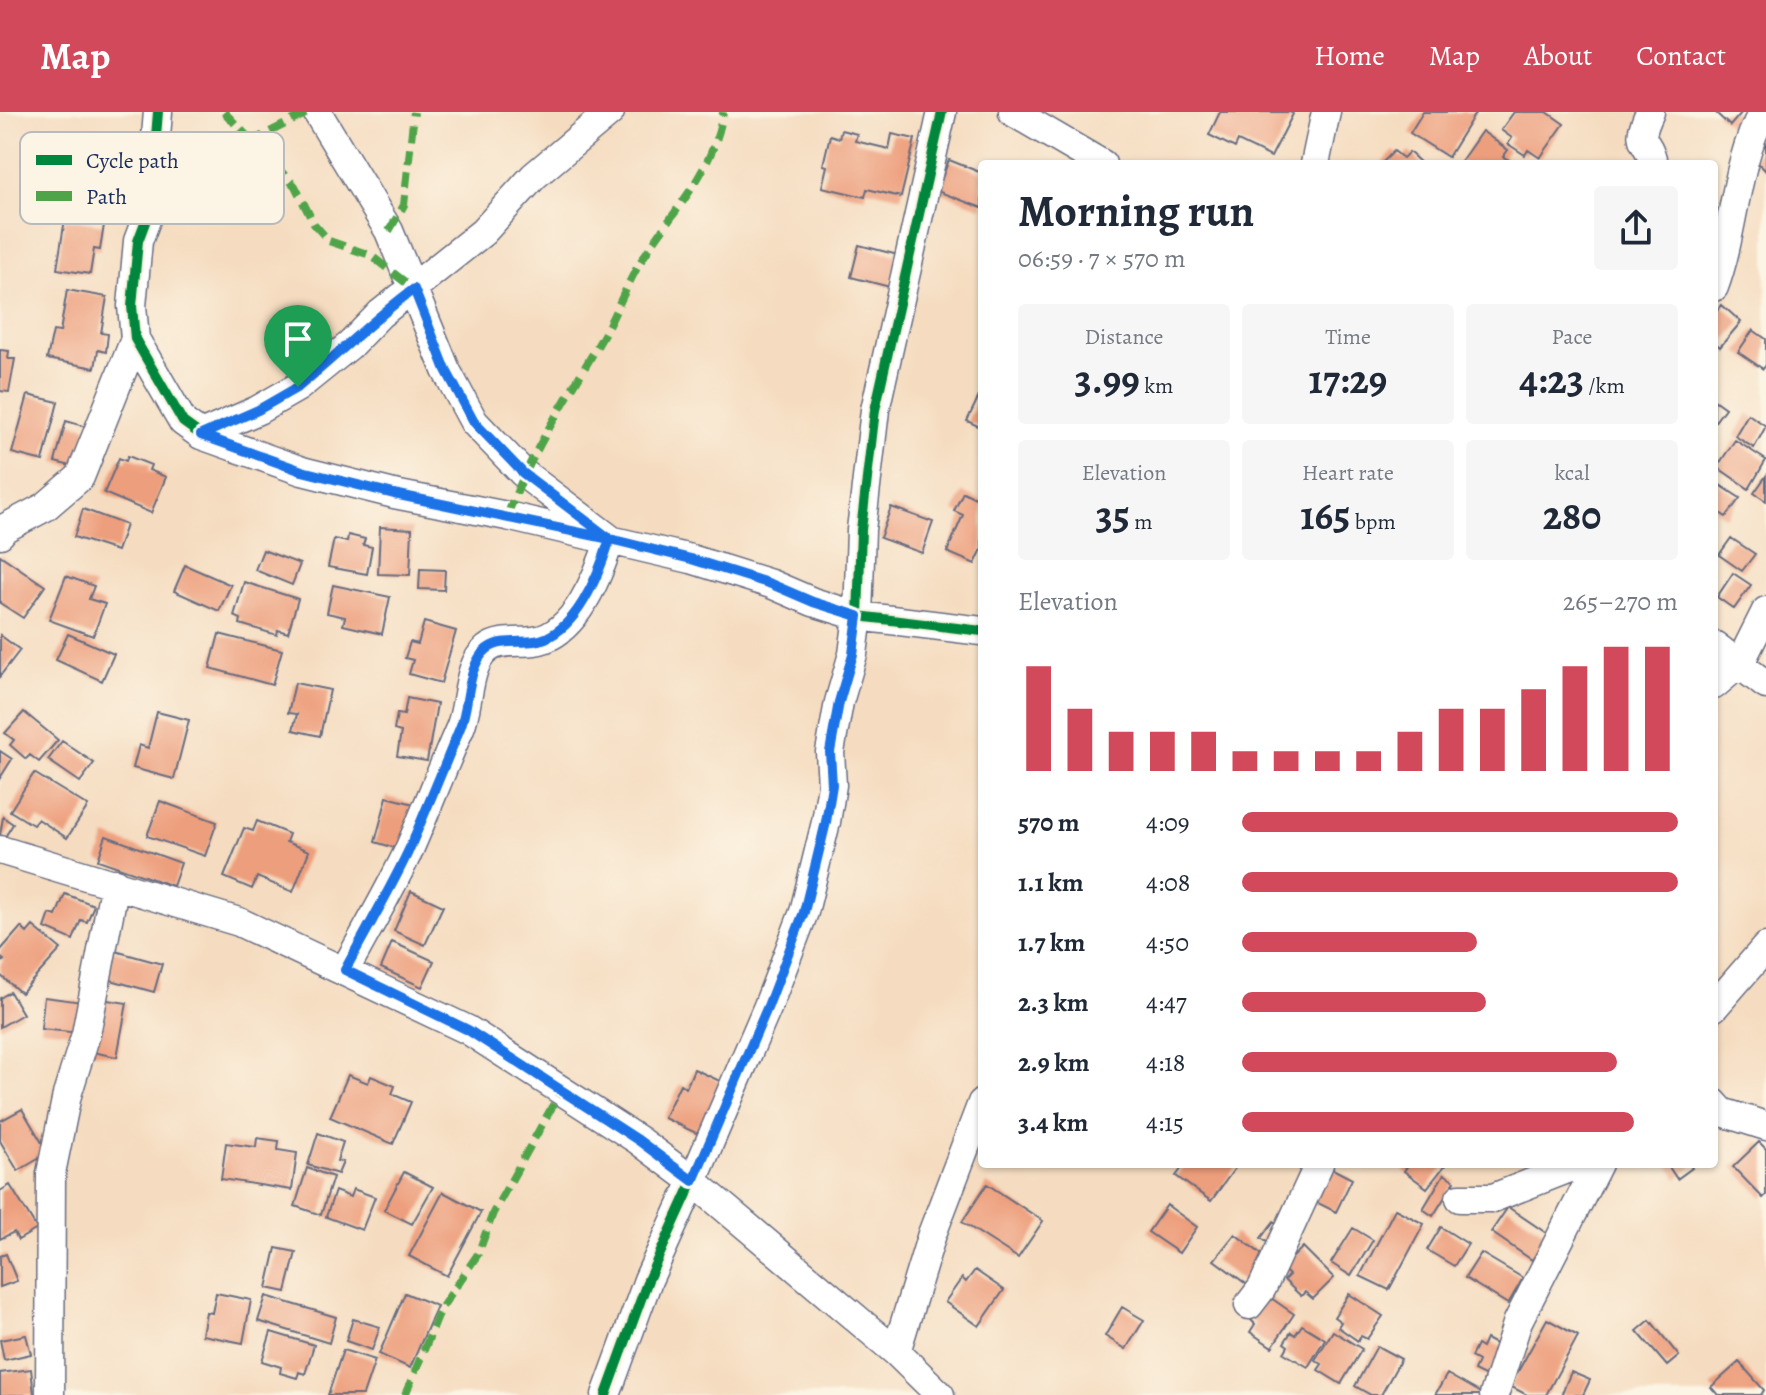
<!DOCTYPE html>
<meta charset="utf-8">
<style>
:root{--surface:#fff;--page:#f6f6f7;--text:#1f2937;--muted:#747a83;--accent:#d1495b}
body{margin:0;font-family:Alegreya,serif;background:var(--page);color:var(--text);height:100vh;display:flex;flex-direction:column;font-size:30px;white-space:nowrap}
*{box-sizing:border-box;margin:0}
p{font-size:26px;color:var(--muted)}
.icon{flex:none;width:44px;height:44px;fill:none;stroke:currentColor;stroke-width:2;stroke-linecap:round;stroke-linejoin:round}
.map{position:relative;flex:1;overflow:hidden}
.panel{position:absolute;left:978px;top:48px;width:740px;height:1008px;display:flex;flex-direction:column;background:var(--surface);border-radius:8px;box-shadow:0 2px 6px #0004}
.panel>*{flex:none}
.pin{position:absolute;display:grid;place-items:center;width:68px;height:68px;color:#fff;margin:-82px -34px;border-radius:50% 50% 50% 0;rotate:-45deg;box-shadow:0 0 8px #0007}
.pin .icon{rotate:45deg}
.round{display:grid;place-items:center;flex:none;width:84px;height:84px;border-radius:8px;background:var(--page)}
.summary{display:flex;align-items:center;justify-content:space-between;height:136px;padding:0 40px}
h1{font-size:44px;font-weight:700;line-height:60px}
.metrics{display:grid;grid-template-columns:repeat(3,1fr);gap:12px;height:136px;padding:8px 40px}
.metrics div{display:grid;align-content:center;border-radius:8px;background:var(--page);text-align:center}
.metrics b{font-size:40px;font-weight:700}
.metrics small{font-size:22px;font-weight:400}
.metrics p{font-size:22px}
.chart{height:224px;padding:16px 40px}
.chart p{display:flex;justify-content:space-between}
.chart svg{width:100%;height:144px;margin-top:8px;stroke:var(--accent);stroke-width:6}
ul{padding:0 40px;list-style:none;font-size:26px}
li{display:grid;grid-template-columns:128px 96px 1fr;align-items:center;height:60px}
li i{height:20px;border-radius:10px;background:var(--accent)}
header{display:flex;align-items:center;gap:48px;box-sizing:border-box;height:112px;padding:0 40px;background:var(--accent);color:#fff}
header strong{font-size:38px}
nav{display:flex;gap:44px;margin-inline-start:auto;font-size:28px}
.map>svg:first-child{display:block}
.building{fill:#ed9e7b}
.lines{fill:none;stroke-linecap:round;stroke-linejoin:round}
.street-casing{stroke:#676c80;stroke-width:31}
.street{stroke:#fff;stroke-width:28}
.quiet{stroke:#4fa44a;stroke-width:8;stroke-dasharray:16 8;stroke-linecap:butt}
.cycleway-casing{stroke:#fcf5e5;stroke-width:15}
.cycleway{stroke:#00873e;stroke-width:10}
.route-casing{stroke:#fff;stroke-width:16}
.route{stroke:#1a73e8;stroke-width:10}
.key{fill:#fcf5e5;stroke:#b8babc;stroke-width:2}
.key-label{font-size:22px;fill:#1b2f5e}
</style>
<header>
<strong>Map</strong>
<nav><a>Home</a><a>Map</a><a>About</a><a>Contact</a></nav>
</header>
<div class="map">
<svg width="1766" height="1283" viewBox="0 0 1766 1283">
<rect width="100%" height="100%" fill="#fcf5e5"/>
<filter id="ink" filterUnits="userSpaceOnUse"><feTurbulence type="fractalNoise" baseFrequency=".0125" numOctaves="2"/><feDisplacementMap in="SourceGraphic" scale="16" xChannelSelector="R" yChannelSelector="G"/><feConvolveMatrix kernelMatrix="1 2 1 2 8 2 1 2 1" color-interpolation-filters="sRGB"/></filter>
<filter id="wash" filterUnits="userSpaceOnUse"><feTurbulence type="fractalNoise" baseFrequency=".006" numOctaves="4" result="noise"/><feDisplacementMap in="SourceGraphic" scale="32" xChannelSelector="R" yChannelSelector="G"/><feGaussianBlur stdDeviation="1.8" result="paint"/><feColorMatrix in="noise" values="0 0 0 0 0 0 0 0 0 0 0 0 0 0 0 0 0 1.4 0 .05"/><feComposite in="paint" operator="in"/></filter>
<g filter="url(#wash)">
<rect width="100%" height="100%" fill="#f5dcc0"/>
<g id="blocks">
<path class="building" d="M1220,0h70l3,2 -22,43 -33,-16 -3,7 -26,-13z
M1423,0h53l-28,45 -38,-24z
M1514,0h33l17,12 -24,34 -12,-8 -3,5 -17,-11 4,-6 -11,-8z
M1715,0h27l-12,14z
M841,18l16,4 -2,7 34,8 3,-15 23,5 -14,58 -34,-8 -2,8 -43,-10 5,-21 -4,-1 7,-30 9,3z
M1482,19l26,19 -5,7 6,3 -2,4h-48z
M1766,32v27l-13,-13z
M1394,39l9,7 6,-6 13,12h-41z
M949,48l33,13v35l-45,-17z
M65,107l39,6 -4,25 -6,-1 -4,25 -33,-5z
M859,133l39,10 -8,32 -39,-10z
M67,178l40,7 -6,36 7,1 -2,18 -8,-2 -3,18 -48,-9 6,-28 7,1z
M1722,193l19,17 -21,25 -6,-5v-28z
M1753,218l13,9v26l-3,4 -25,-17z
M0,238l9,1 -1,8h7l-6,33 -9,-1z
M982,278v38l-15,-7z
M28,283l30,7 -15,59 -31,-8z
M1714,288l11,8 -11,15z
M1748,302l18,12 -12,22 -19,-12z
M66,309l24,7 -11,40 -24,-6z
M1735,328l31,20 -17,29 -32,-22z
M128,344l23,9 -2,5 17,7 -15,36 -47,-20 15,-35 7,3z
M1766,364v25l-12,-8z
M1714,369l26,17 -14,19 -12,-8z
M963,380l19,9v48l-7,15 -28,-12 16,-37 -9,-4z
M891,395l42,15 -11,31 -42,-15z
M83,397l43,16 -9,26 -43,-14z
M380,415l32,2 -2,46 -32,-1z
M348,423l17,4 -2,6 9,2 -5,27 -39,-7 6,-28 13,3z
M1731,426l24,16 -13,17 -23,-16z
M263,438l37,14 -8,21 -37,-15z
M0,443l45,31 -22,32 -23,-15z
M185,453l46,20 -12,26 -45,-20z
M420,457l25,1 -1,20 -25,-1z
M1733,461l18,12 -17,24 -17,-12z
M66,464l28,10 -5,13 16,5 -12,32 -44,-16z
M244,470l54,17 -10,34 -10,-3 -1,5 -37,-11 1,-5 -7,-3z
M333,473l57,12 -8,37 -39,-9 2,-8 -18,-4z
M424,510l32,9 -15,52 -32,-9 4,-14 -8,-2 5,-16 8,2z
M68,522l46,20 -12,27 -46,-21z
M219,522l63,16 -10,35 -62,-17z
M0,523l20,15 -20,26z
M295,571l35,7 -10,46 -27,-6 4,-16 -9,-1z
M407,586l30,6 -10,57 -30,-5 4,-24 -7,-2 3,-16 7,1z
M24,600l34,28 -19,22 -9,-7 -4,4 -16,-14 4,-5 -9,-7z
M157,600l32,8 -15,59 -41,-11 6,-23 9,3z
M62,629l32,22 -14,19 -32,-22z
M0,639l12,8 -12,19z
M34,661l54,33 -21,32 -29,-19 -5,6 -23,-14z
M387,685l27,7 -12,46 -27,-8z
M160,689l57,21 -12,34 -58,-20z
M3,705l10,7 -8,13 -5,-2z
M257,709l32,13 -3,8 23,9 -16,41 -36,-15 -5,12 -28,-12 20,-49 9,3z
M106,724l75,27 -8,23 -75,-26z
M411,779l32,15 -18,39 -31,-14z
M65,782l29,11 -7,17 -6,-2 -8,20 -28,-12 5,-14 6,2z
M33,814l28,23 -40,44 -21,-18v-11l4,-4 -4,-3v-6l21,-24 6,6z
M392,830l42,19 -12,26 -41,-19z
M108,837l54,15 -8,28 -54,-15z
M10,880l13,22 -23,13v-29z
M44,885l39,5 -3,31 -39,-4z
M101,887l26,4 -10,54 -25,-5z
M694,957l28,13 -24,52 -34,-16 16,-34 6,4z
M348,963l20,8 3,-7 24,10 -3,8 19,8 -18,42 -63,-27z
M22,997l26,44 -30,18 -18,-30v-20z
M318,1021l25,9 -6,19 6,1 -5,12 -30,-9z
M257,1026l22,3 -1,9 19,3 -5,37 -71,-11 5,-36 30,4z
M1759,1030l7,7v46l-3,3 -30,-31z
M1185,1052h53l-27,37 -35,-25z
M1409,1052h37l-19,24 -23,-17z
M1667,1052h22l3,4 -15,11z
M1327,1054l25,13 -16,33 -26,-13z
M307,1056l26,9 -12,38 -26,-9z
M404,1060l29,15 -21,37 -28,-14z
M1444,1062l11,7 -22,35 -10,-7z
M987,1072l56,37 -25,37 -56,-36z
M10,1073l27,44 -19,11 -4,-8 -14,7v-48z
M353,1077l22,8 -13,33 -36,-13 9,-26 15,6z
M443,1080l38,20 -34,64 -38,-20z
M1167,1093l30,22 -18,26 -31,-21z
M1508,1095l41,28 -17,25 -41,-28z
M1395,1097l29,15 -35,66 -29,-14z
M1274,1109l10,7 -13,17 -10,-7z
M1441,1115l27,17 -14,22 -27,-16z
M1353,1116l20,12 -22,36 -20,-13z
M1235,1122l34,26 -20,26 -35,-26z
M1303,1135l31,31 -21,21 -8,-7 -4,4 -17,-16 5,-5 -7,-7z
M276,1136l20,4 -10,40 -19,-4z
M1481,1141l42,25 -15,26 -43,-26z
M6,1142l11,27 -17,6v-31z
M975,1158l29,20 -25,36 -34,-24 17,-24 4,4z
M216,1181l35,7 -8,43 -41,-8 4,-23 6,1z
M405,1181l32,13 -27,62 -31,-14z
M1349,1182l34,22 -16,23 -6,-3 -3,5 -20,-14 3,-5 -7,-5z
M266,1184l70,21 -7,26 -71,-22z
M1271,1186l23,16 -22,33 -22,-15 5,-8 -4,-4 14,-21z
M1122,1195l22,13 -18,29 -21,-13z
M353,1207l27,8 -8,23 -26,-9z
M1547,1207l31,17 -32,59h-19l-17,-9z
M1650,1208l29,36 -12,10 -30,-35z
M1302,1213l23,14 -17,28 -24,-14 4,-7 -4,-3 7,-11 4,3z
M1333,1219l29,18 -21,35 -23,-14 4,-6 -7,-4z
M271,1220l43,13 -9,29 -6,-2 -2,6 -17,-5 1,-6 -19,-6z
M26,1223l5,19 -27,6 -4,-20z
M1486,1227l19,10 -15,30 -16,-8 4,-10 -7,-4 6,-12 5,3z
M1377,1234l24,13 -20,36h-10l-16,-9z
M343,1238l32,10 -12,35h-35z
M1739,1250l25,28 -3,5h-43l-7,-8z
M31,1257l3,26h-34v-22z
M1571,1260l19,8 -7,15h-22z
M1447,1262l37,21h-49z"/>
</g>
</g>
<g filter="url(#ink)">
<use href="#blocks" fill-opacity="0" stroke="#676c80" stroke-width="2"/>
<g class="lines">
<g class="street-casing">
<path id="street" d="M158,0l-8,97 -12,32 -6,65 3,33 48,83 18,13 101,36 92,23 113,22 184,43 80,25 42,18 45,14 124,15
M317,0l72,119 57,139 28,52 49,51 87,66c-11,35 -35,97 -76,102 -15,2 -34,-2 -47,8 -21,17 -17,56 -27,79 -18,41 -34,83 -52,124 -19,40 -42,79 -63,118
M1013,0l89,52
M1650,0c-17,37 -1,23 3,52
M1315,52l11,-52
M1714,175c21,-57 20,-122 49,-175
M201,323l57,-25 40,-23 52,-42 30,-31 103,-82 51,-56 76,-64
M0,422l5,-6 40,-21 35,-30 55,-138
M1714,533l52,40
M1714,573l26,-22 26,-52
M0,738l239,72 229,108 170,110 55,41 203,171 44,43
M1714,895l52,-60
M1714,991l8,9 44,14
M1460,1086h33l87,-34
M1249,1193l13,-17 57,-124
M896,1240l36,-118 50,-131
M50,1283l1,-222 16,-78 19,-61 29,-151
M606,1283l42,-115 45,-99 75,-175 36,-94 22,-90 6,-37 -2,-33 9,-50 14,-48 5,-38 3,-86 14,-120 67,-298
M1494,1283l24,-74 80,-157"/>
</g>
<use href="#street" class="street"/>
<path class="quiet" d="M224,0l71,74 19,38 15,17 41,14 44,34
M150,97l60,-34 26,-26 73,-37
M389,119l15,-26 10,-93
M507,404c25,-66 60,-117 95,-178 14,-25 24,-52 39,-77 30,-48 73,-89 82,-149
M405,1283l37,-88 36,-53 15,-41 69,-124"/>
<g class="cycleway-casing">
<path id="cycleway" d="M158,0l-8,97 -12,32 -6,65 3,33 48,83 18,13 101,36 92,23 113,22 184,43 80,25 42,18 45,14 124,15
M606,1283l42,-115 45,-99 75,-175 36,-94 22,-90 6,-37 -2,-33 9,-50 14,-48 5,-38 3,-86 14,-120 67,-298"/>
</g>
<use href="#cycleway" class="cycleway"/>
</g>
</g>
<g class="lines" filter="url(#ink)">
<g class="route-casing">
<path id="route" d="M298,275c40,-32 75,-68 116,-98l32,81 28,52 49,51 87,66 81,20 80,25 42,18 45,14 -5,38 -14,48 -9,50 2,33 -6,37 -22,90 -36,94 -75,175 -55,-41 -170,-110 -123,-60c21,-39 44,-78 63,-118 18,-41 35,-83 52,-124 10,-23 6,-62 27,-79 13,-10 32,-6 47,-8 41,-5 65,-67 76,-102l-216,-45 -92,-23 -101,-36 57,-25 40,-23"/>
</g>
<use href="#route" class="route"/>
</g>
<rect x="20" y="20" width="264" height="92" rx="12" class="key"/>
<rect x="36" y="43" width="36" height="10" fill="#00873e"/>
<rect x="36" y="79" width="36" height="10" fill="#4fa44a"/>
<g class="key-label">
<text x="86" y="56">Cycle path</text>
<text x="86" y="92">Path</text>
</g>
</svg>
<div class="pin" style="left:298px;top:275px;background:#1e9e55"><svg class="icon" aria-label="arrive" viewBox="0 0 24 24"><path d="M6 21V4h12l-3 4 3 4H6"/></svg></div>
<section class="panel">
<div class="summary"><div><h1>Morning run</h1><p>06:59 · 7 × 570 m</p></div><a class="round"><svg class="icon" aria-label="share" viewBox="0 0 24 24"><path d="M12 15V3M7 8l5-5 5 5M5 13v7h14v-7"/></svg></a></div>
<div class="metrics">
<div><p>Distance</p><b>3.99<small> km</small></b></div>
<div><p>Time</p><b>17:29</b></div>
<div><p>Pace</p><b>4:23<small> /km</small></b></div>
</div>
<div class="metrics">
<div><p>Elevation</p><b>35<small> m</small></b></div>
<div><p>Heart rate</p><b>165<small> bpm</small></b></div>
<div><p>kcal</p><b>280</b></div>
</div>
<div class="chart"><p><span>Elevation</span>265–270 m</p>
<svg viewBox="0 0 160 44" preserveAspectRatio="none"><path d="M5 44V12M15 44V25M25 44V32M35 44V32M45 44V32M55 44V38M65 44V38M75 44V38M85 44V38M95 44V32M105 44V25M115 44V25M125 44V19M135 44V12M145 44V6M155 44V6"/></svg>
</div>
<ul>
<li><b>570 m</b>4:09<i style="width:100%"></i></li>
<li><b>1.1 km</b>4:08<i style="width:100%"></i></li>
<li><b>1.7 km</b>4:50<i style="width:54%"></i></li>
<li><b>2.3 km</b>4:47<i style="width:56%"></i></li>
<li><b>2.9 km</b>4:18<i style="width:86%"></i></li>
<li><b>3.4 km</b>4:15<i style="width:90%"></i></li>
</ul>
</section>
</div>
